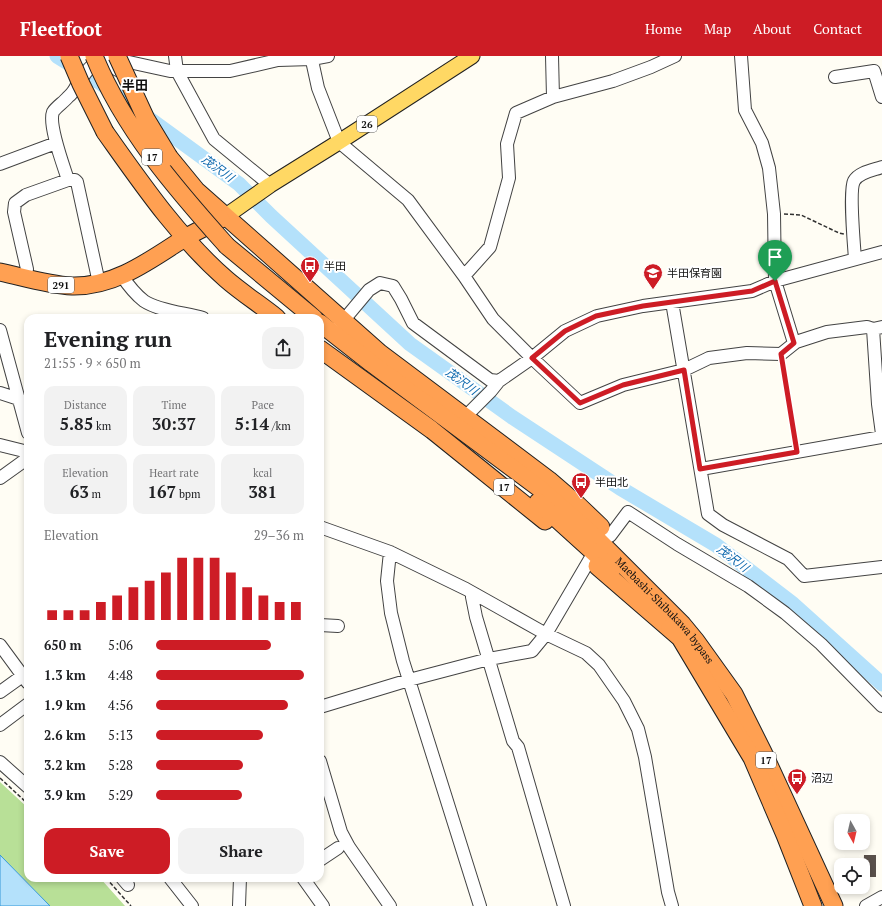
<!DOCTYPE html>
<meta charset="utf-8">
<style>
:root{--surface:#fff;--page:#f2f2f2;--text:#202124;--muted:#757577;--accent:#cd1c25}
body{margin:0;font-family:"PT Serif","Noto Sans JP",serif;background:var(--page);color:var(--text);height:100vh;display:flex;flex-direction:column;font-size:15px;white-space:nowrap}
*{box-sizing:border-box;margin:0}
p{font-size:13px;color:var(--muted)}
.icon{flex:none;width:22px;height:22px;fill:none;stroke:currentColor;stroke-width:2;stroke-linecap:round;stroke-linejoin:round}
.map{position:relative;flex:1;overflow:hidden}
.drawer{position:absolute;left:24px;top:258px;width:300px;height:568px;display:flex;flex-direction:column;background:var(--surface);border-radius:12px;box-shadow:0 2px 6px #0003}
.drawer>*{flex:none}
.needle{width:26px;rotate:172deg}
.tools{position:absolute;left:834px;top:758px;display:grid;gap:8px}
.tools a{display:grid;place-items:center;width:36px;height:36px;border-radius:8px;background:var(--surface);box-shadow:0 2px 6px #0003;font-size:20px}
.pin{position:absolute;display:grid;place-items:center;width:34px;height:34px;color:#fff;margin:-41px -17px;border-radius:50% 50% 50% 0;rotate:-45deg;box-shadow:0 0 4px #0007}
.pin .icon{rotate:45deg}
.round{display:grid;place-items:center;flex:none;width:42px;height:42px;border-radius:12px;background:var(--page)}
.overview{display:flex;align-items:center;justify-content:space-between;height:68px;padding:0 20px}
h1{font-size:22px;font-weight:700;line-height:30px}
.figures{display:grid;grid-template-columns:repeat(3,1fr);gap:6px;height:68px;padding:4px 20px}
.figures div{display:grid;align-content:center;border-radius:10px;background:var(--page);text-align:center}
.figures b{font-size:17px;font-weight:700}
.figures small{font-size:11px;font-weight:400}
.figures p{font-size:11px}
.chart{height:112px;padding:8px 20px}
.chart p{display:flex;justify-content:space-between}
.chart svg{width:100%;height:72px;margin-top:4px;stroke:var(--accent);stroke-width:6}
.button{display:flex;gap:8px;margin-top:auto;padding:8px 20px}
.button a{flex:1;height:46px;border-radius:12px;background:var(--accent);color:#fff;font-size:16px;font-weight:700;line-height:46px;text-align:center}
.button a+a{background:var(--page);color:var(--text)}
ul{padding:0 20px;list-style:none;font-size:13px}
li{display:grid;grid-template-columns:64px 48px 1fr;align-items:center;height:30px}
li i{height:10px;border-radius:5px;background:var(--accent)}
header{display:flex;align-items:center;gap:24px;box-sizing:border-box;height:56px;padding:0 20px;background:var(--accent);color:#fff}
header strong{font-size:19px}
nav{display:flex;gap:22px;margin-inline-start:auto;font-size:14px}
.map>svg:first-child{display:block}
.forest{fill:#b8e097}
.water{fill:#b4e1fb;stroke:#3598d8}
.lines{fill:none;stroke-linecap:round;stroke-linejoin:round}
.river{stroke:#b4e1fb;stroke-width:15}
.building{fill:#5a514c}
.minor-casing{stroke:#434343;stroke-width:14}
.major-casing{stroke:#212121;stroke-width:17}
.highway-casing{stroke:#212121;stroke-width:19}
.path{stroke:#323232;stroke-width:1.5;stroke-dasharray:4 2;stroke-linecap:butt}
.minor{stroke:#fff;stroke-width:12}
.major{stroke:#ffd864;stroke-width:15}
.highway{stroke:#ffa052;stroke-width:17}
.highway-bridge-casing{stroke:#212121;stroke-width:19;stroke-linecap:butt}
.highway-bridge{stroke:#ffa052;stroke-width:17}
.route-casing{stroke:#fff;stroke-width:8}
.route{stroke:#cd1c25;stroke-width:5}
.labels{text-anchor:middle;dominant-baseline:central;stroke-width:4;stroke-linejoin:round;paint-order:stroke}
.shield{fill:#fff;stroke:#585858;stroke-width:1}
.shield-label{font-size:10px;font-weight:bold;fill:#101010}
.poi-label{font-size:11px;fill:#101010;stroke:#fff;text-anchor:start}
.street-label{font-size:11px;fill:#101010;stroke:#fff}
.water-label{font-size:12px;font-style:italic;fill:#0e69ae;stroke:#fff}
.quarter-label{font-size:13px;font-weight:bold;fill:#101010;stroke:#fff}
</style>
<header>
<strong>Fleetfoot</strong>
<nav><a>Home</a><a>Map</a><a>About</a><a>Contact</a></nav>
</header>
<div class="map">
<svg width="882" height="850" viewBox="0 0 882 850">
<rect width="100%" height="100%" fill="#fffdf4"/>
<path class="forest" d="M0,726l28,26v70h72l25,28h-75l-50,-51z"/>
<path class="water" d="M0,799l50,51h-50z"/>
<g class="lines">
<path class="river" d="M57,0l42,26 140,102 32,32 139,128 102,73 108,71 96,57 77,59 89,80"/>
</g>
<path class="building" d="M864,799h12v22h-13z"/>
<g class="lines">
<g class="minor-casing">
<path id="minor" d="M115,0l9,5 46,10h60l48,-11 34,-1 16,-3
M175,0l2,15 37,68 56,46
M311,0l7,32 21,54 69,58 56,76 29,43 39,39 48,45 43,-18 61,-15 25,-12 38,-5 34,1 15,-12 31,-10 40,-5 6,2 9,-2
M552,0l1,41
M741,0l4,54 17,33 7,25 5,46 1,67 19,62
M835,21l39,-6 8,26
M0,108l56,-21
M68,124c-4,-13 -20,-55 -15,-68 3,-5 11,-10 15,-15 4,-3 7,-8 9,-12 6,-8 13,-21 23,-25 9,-3 13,14 26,11
M855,203c-1,-14 -6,-69 -1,-78 5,-9 20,-11 28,-14
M122,220c6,9 13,18 22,25 15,10 42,12 59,17
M464,220l26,-29 19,-69 -2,-34 9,-31 37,-16 60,-16 38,-14 24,-11
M25,222l2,-9 -13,-57 1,-9 11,-8 42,-15h7l2,2 22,101
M672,246l36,212 15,11 65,34 16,17 78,-9
M338,271l31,-37 11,-7 13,3 8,13 12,24 77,57 9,1 33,-23 33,-27 32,-15 46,-10 109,-15 23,-10 107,-29
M873,273l5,75 4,30
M0,274l28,103
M0,337l28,9
M465,361l26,-26 8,-10
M0,389l28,7
M701,413l181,-32
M0,422l28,-20
M320,471l70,25 76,37 80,45 40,19 13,12 25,36 14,28 7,28 23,135 4,14
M610,480l18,-24 49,32 71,42 37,27 36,31 61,62
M390,496l-3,29 4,32 12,48 77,245
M473,538l-1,3 4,20 37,124 5,6 46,159
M320,569l18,1
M0,589l28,38
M0,636l28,-20
M320,651l89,-27 80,-21 43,-8 14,-17 44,-75
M0,669l28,-21
M320,705l21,71 8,15 41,59
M0,706l28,25
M320,804l18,-12
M122,822l6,7
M170,822l22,28
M303,822l20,28
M239,850l1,-28
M866,850l16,-9"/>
</g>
<g class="major-casing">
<path id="major" d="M226,160l44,-31 69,-43 133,-86"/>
</g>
<g class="highway-casing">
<g id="highway">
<path d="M105,76c37,52 73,105 121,147 16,14 35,26 51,39"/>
<path d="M169,101l27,33 184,163 169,127 29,25 23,22"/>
<path d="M227,190l87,72"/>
<path d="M0,216c23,5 48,13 72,14 42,1 77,-25 111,-47 12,-7 25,-13 38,-20"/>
<path id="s1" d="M320,267l51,40 168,125 55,48 88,88 14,17 38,53 29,58 71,154"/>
<path d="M320,293l112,81 113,91"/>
<path d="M538,446l74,67"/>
<path d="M597,510l81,70"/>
<path d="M670,572l9,8 73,122 33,77 28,71"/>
</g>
</g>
<path class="path" d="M784,158l17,1 38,18 5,1
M782,307l13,79
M0,722l28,26
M106,822l25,28"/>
<use href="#minor" class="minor"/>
<use href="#major" class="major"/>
<use href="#highway" class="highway"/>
<g class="highway-bridge-casing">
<path id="highway-bridge" d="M69,0l12,28 24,48
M94,0c30,73 81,132 133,190
M117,0l29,63 23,38"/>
</g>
<use href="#highway-bridge" class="highway-bridge"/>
</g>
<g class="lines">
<g class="route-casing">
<path id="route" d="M775,225l19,62 -13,11 16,98 -97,17 -16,-99 -61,15 -43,18 -48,-45 33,-27 31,-15 47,-10 109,-15z"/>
</g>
<use href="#route" class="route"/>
</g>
<defs>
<g id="bus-pin" transform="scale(1)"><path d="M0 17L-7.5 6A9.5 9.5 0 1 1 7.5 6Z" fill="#cd1c25" stroke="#fff"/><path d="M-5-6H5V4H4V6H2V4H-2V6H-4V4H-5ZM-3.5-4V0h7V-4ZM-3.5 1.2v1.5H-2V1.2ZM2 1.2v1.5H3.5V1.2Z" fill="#fff"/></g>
<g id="school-pin" transform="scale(1)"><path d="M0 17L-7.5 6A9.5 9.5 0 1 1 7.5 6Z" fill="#cd1c25" stroke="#fff"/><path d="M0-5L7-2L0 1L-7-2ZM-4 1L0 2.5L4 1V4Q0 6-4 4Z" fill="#fff"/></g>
</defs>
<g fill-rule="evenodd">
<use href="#bus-pin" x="310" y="210"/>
<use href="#school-pin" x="653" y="217"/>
<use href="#bus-pin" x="581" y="426"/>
<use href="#bus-pin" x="797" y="722"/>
</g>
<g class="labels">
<g class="shield">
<rect x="357" y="60" width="20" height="16" rx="3"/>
<rect x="142" y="93" width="20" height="16" rx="3"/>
<rect x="48" y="221" width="26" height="16" rx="3"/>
<rect x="494" y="423" width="20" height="16" rx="3"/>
<rect x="756" y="696" width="20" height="16" rx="3"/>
</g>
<g class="shield-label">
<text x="367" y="68">26</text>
<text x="152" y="101">17</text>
<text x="61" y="229">291</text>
<text x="504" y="431">17</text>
<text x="766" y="704">17</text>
</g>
<g class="poi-label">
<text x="324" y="210">半田</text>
<text x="667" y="217">半田保育園</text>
<text x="595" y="426">半田北</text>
<text x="811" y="722">沼辺</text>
</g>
<g class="street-label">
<text stroke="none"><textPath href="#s1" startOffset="450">Maebashi-Shibukawa bypass</textPath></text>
</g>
<g class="water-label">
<text transform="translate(218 112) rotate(36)">茂沢川</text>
<text transform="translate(462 325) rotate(36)">茂沢川</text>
<text transform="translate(733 502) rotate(37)">茂沢川</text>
</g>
<g class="quarter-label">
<text x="135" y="29">半田</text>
</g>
</g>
</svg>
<div class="tools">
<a><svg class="needle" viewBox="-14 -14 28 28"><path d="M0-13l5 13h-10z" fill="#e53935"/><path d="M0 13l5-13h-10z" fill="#757577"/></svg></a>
<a><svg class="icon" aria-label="locate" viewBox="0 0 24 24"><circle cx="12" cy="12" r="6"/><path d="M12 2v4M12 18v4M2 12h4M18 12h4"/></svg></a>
</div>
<div class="pin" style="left:775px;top:225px;background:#1e9e55"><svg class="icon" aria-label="arrive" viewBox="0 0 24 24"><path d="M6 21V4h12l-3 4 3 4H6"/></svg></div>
<section class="drawer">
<div class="overview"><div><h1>Evening run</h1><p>21:55 · 9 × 650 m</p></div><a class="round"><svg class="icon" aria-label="share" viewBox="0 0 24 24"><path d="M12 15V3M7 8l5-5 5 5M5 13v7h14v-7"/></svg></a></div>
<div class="figures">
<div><p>Distance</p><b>5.85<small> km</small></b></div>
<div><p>Time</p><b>30:37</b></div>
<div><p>Pace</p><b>5:14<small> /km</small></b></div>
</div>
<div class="figures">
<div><p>Elevation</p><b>63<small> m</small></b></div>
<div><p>Heart rate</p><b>167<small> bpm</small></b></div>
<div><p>kcal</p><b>381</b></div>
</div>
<div class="chart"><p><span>Elevation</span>29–36 m</p>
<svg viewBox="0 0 160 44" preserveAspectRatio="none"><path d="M5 44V38M15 44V38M25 44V38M35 44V33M45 44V29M55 44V24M65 44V20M75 44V15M85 44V6M95 44V6M105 44V6M115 44V15M125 44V24M135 44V29M145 44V33M155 44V33"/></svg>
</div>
<ul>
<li><b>650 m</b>5:06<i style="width:78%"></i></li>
<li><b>1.3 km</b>4:48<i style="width:100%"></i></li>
<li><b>1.9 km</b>4:56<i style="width:89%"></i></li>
<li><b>2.6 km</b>5:13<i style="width:72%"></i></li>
<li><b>3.2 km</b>5:28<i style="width:59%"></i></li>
<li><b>3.9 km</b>5:29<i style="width:58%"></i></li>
</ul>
<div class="button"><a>Save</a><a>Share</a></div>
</section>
</div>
